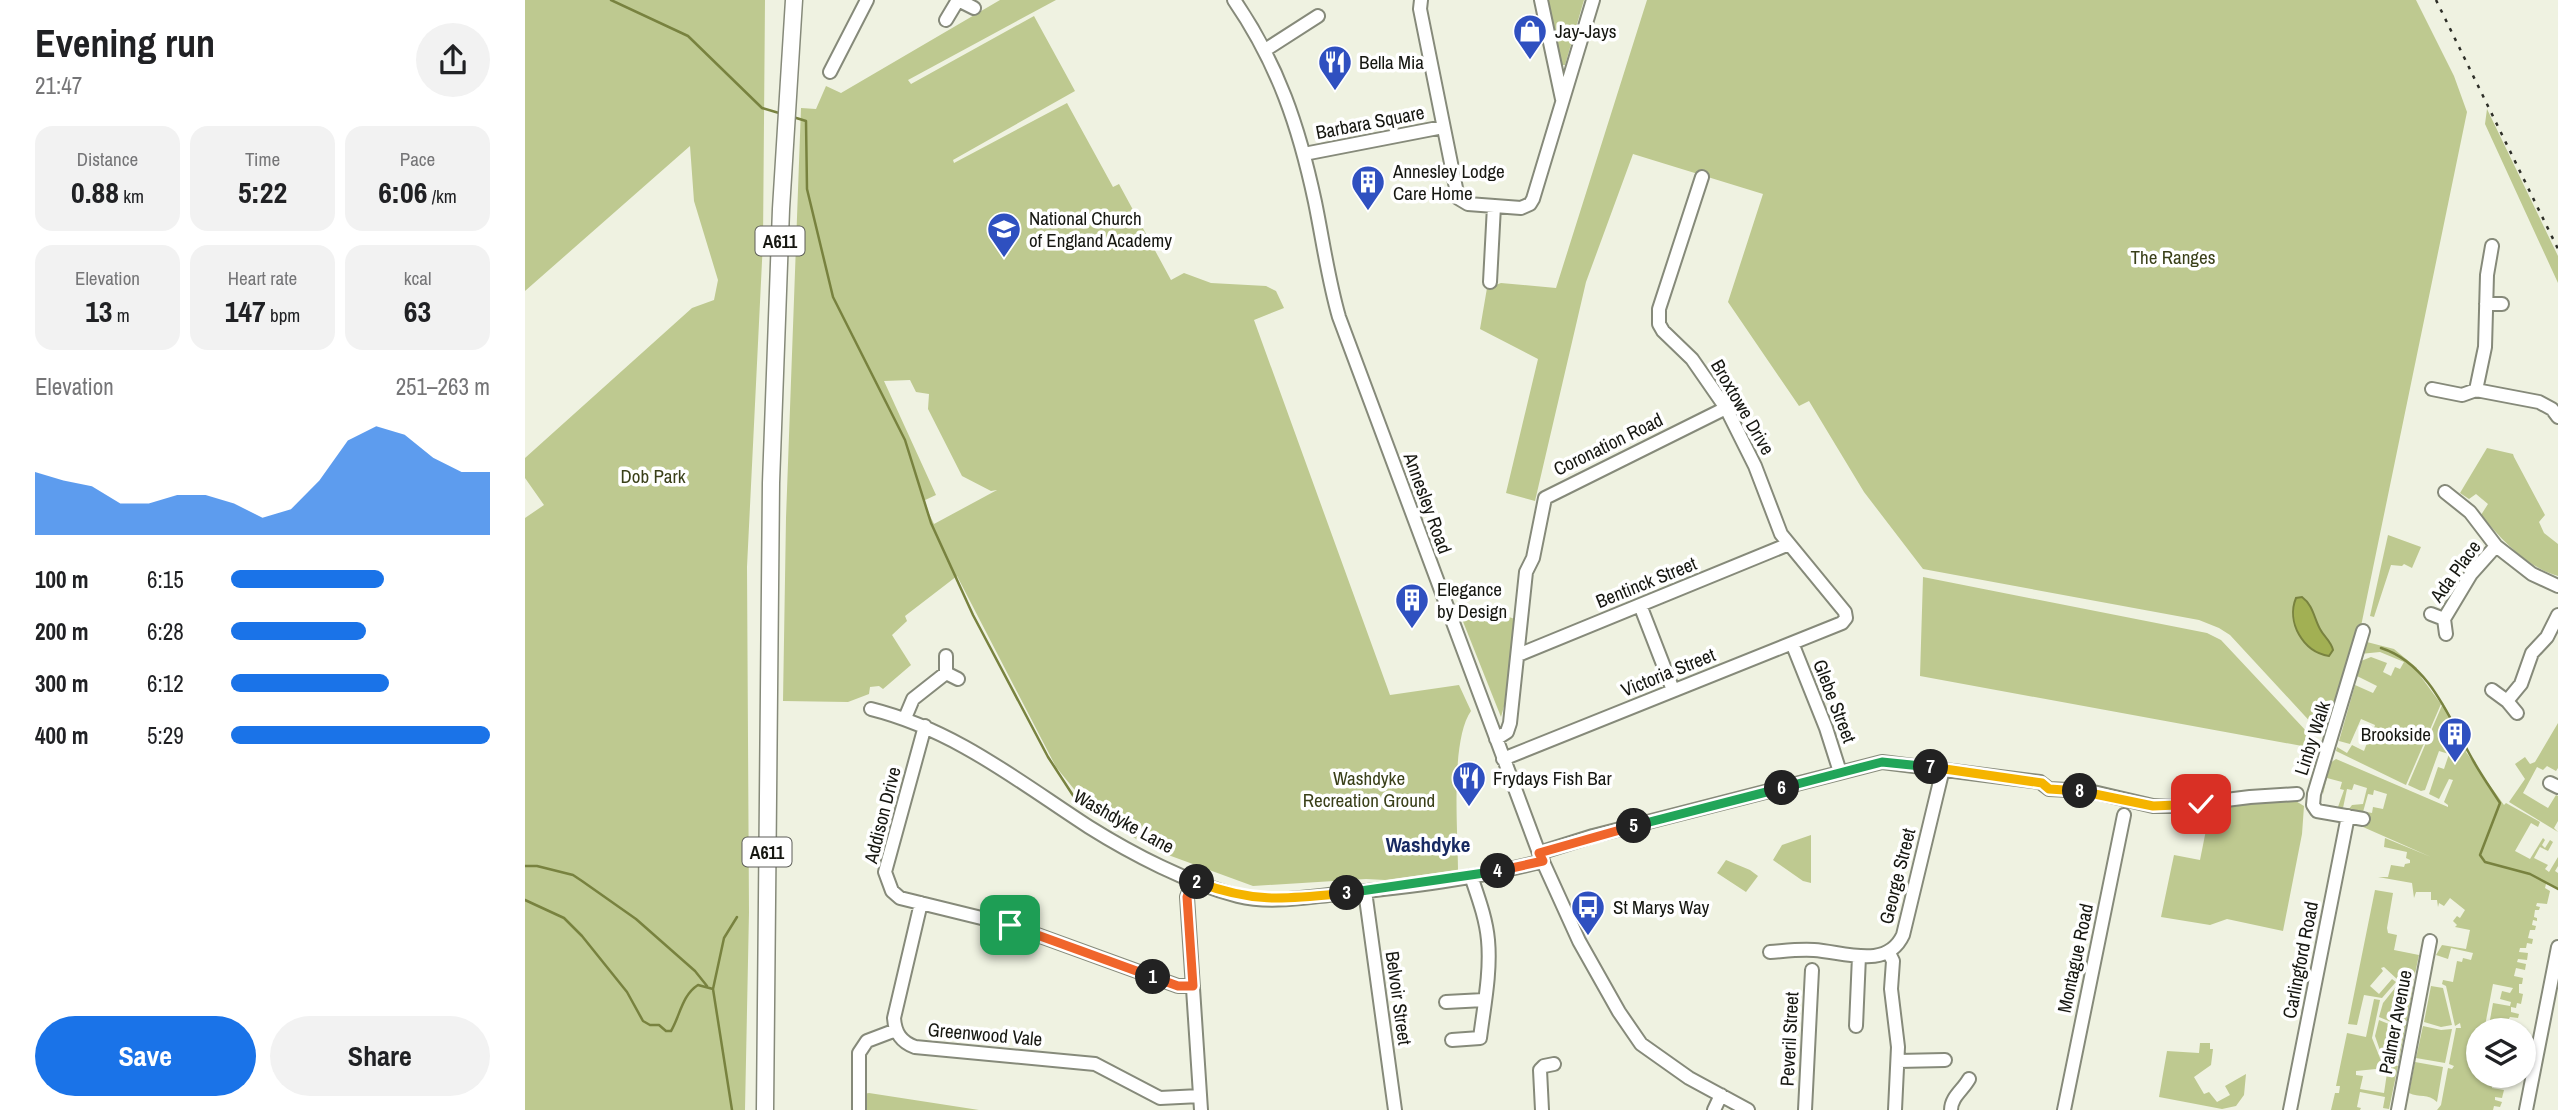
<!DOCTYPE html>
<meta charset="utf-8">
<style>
:root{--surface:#fff;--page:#f2f2f2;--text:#202124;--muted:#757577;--accent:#1a73e8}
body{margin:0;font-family:"Archivo Narrow",sans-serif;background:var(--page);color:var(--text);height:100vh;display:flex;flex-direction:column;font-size:26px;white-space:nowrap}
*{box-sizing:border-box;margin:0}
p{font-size:23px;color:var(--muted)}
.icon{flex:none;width:38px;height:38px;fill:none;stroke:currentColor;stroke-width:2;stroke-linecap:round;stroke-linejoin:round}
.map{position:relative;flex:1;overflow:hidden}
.sheet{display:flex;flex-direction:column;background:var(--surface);width:525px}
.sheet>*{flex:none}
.controls{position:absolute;left:1941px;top:1018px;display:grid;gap:14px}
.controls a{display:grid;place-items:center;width:70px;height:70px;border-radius:50%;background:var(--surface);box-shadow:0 2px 5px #0004;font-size:35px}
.pin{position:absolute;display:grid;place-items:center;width:60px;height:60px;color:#fff;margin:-30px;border-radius:14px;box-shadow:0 4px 10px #0006}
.km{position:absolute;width:35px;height:35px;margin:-18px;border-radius:50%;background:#222;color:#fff;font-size:19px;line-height:35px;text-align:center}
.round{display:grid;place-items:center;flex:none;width:74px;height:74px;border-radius:37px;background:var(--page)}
.head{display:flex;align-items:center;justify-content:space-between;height:119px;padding:0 35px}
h1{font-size:38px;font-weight:800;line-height:52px}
.figures{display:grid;grid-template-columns:repeat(3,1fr);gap:10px;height:119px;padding:7px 35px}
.figures div{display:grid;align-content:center;border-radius:18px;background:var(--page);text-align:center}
.figures b{font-size:30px;font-weight:800}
.figures small{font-size:19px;font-weight:400}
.figures p{font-size:19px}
.chart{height:196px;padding:14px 35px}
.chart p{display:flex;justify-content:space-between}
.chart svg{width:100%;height:126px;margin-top:7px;fill:var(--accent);opacity:.7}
.cta{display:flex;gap:14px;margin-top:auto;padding:14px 35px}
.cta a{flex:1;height:80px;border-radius:42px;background:var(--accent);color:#fff;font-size:28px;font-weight:800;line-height:80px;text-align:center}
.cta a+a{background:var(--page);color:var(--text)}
ul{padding:0 35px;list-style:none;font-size:23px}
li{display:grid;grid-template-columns:112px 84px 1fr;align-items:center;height:52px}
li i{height:18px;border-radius:9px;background:var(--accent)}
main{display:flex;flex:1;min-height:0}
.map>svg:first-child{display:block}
.green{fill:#bec990;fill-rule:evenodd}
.water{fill:#a2b053;stroke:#78823f;stroke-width:2}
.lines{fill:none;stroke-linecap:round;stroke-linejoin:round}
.stream{stroke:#78823f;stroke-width:2.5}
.minor-casing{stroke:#868a7a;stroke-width:16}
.major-casing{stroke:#868a7a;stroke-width:19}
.minor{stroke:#fff;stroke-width:12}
.major{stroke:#fff;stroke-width:16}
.rail{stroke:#2d2e27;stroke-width:2.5;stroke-dasharray:3.5 7;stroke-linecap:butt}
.split-1-casing{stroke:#fff;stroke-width:14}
.split-2-casing{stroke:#fff;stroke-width:14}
.split-3-casing{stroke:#fff;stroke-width:14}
.split-4-casing{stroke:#fff;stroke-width:14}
.split-5-casing{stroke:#fff;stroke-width:14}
.split-6-casing{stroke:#fff;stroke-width:14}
.split-7-casing{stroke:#fff;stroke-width:14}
.split-8-casing{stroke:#fff;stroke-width:14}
.split-9-casing{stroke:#fff;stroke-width:14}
.split-1{stroke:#f0652b;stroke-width:9}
.split-2{stroke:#f0652b;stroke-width:9}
.split-3{stroke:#f5b400;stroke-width:9}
.split-4{stroke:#22a559;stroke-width:9}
.split-5{stroke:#f0652b;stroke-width:9}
.split-6{stroke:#22a559;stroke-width:9}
.split-7{stroke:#22a559;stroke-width:9}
.split-8{stroke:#f5b400;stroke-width:9}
.split-9{stroke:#f5b400;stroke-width:9}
.labels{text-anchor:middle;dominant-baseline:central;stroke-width:7;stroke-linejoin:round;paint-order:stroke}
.shield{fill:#fff;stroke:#5c5d58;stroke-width:2}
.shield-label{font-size:18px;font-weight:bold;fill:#161711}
.poi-label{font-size:19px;fill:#161711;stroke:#fff;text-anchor:start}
.street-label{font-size:19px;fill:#161711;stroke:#fff}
.park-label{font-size:19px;fill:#3a4019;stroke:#fff}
.neighbourhood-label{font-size:21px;font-weight:bold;fill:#182a61;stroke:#fff}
</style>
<main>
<section class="sheet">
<div class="head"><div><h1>Evening run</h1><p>21:47</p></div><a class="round"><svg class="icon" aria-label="share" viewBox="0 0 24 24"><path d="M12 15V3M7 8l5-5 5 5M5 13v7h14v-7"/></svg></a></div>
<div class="figures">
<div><p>Distance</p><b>0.88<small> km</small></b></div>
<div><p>Time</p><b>5:22</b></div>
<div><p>Pace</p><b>6:06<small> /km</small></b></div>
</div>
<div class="figures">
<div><p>Elevation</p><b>13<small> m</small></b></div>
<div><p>Heart rate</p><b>147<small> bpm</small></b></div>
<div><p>kcal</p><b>63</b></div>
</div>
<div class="chart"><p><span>Elevation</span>251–263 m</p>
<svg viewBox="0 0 160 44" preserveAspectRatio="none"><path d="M0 44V22L10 25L20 27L30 33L40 33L50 30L60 30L70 33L80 38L90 35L100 25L110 11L120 6L130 9L140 17L150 22L160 22V44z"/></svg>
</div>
<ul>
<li><b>100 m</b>6:15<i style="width:59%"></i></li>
<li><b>200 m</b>6:28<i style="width:52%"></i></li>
<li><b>300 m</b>6:12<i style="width:61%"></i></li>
<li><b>400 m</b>5:29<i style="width:100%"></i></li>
</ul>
<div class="cta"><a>Save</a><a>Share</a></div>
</section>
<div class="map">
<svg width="2033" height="1110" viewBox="0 0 2033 1110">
<rect width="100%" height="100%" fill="#eff2e1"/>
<path class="green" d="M0,0h240l-2,241 -16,326 2,345 -4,198h-220v-592l19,-13 -19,-27v-20l167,-150 22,-8 4,-20 -24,-79 -4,-55 -165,145z
M475,0h56l-148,80 3,4 123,-68 41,75 -122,69 1,3 113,-60 46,84 6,-3 52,96 13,-7 27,10 55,3 10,5 8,17 -30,12 136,375 69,-10 12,26c-21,30 -13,121 -13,159l-73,10 -19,-1 -113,7 -93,-34 -29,-16 -34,-31 -6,5 -35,-43 -99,-191 -52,40 2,5 -15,14 19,30 -28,24 -4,-3 -9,1 -1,7 -21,8 -65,-1 3,-183 15,-410 15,1 10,-23 15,7zM385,380l6,12 13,2 -1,15 34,67 29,15 6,-1 -63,34 -11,-23 13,-6 -52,-114z
M1023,0h36l-19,65h-5z
M1122,0h769l38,76 13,36 -107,519 -33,109 -97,-105 -11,-7 -20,-8 -276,-51 -59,-77 -55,-91 -10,5 -71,-104 35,-108 -130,-40 -47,128 -51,219 -29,-8 32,-134 -58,-30 7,-41 14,-5 55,5z
M1962,109l71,147v27l-73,-159z
M1962,448l26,6 1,3 31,58 -6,7 5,11 14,11v32c-32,-9 -56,-36 -77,-61l7,-11 -12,-10 -7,5 -9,-6z
M1863,535l33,12 -9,21 -8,-4 -2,2 -11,-1 -17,52 -4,-1z
M1398,577l284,56 14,7 103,110 -404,-74z
M962,610l28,9 -9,80 -5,18 -39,-98z
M1838,641l31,8 23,19 -1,2 25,34 -35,81 -70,-34 1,-4 10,6 5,-8 12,6 3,-8 -4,-2 5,-11 5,2 2,-7 -14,-6 -11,25 -11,-3 16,-56 18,8 4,-7 -20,-10 4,-15 10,-4 16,6 -4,9 8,4 4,-9 5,2 4,-7 -24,-10 -20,2z
M1918,703l25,46 -2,3 38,53 2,-2 34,19 -2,5 -7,-4 -16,28 15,8 13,-21 2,2 -3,5 3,3 5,-8 3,2 -5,9 -8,-4 -6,11 14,7 -3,4 4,3 9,-15v9l-3,5 3,2v15l-12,-4 -1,4 5,3 -3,13 -10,-1 -1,3 4,1 -1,3h-4l-1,7 3,1v3l-4,-1 -1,5 4,1 -1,4h-5l-2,8 5,1 -1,5 -5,-1 -1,5h-6l-1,4 9,1 -1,7 -9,-1 -1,3 9,2 -1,6 -9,-2 -2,8 9,2 -1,6h-3v9l4,1 -2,10 -4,-1 -1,5 -5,-1v5l8,2 -1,4 -8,-1 -5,7 11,2v3l-28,2 5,-28 17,3 1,-4 -11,-3 2,-8 8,2 3,-5 -20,-4 -9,47h-6v45h28l-1,5 -8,-1 -1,4h-4v4l12,2 -2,8 -7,-1v3l7,2 -2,5 -6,-1 -1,4h-56l4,-5 7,-37 4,1 2,-3 -5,-2 7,-36h5l-1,-5 -5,3 -9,-40 -4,-2 1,-4 10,2 4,-21 5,1 1,-4 8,2 2,-7 -22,-5 -3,11 -12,-4 6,-10 24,4 4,-19 -15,-3 2,-2 -4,-4 4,-5 3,2 5,-8 -15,-12 -6,8 -5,-3 -1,4 -1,-7h-6v-8h-15l-2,6 -2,-15 -34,-6h10l3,-12 13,2 1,-3 5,-1v-3l-4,-2 1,-6 -23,-5 1,-9 46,19 -68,-30 4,-15 5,1 1,-6 10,2 4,-15 -13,-4 -1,5 -5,-1 -5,18 -14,-3 3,-4 11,-1 4,-16 -13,-4 -2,6 -5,-1 -4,19 -5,-1 6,-17 -4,-1 2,-7 -15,-4 -4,16v-3l7,-28 6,-4 112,48v-2l-4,-3 9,-22 -4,-1 -10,20 -10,-5 9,-27 6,2 5,-15 -10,-3 -14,39 -4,1 -13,-6z
M2033,723v45l-2,3 -9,-5 -4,4 -6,-3 -14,26 25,15 8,-13 2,1v25l-4,7 4,4 -49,-30 16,-23 -10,-15 10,-7 5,7 5,-2z
M1759,799l10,1 10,6 -2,28 -19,97 -56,-12 -17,6 -49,-8 13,-62 26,5 10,-50z
M1286,835v48l-8,-2 -30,-21 9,-15z
M1201,860l24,10 8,6 -12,16 -29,-19z
M1850,890l18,3 -6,35 1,5 9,2 -3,15 25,5 -6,28 -15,-3 -14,-13 -3,1 2,3 -13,15 9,8 13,-15 4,3 -14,16 -18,-3 -7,30 -9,-1z
M1874,983l14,3 -6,35 -16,1 -12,-5 4,-14z
M1906,986l12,2 9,37 -11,2 -17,-5z
M1849,999l6,1 -8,38 10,25 16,3 -9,43 -6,-1 2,-11 -25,-5 -3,15 4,1 -1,2h-29l4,-17h4l1,-7h-4l11,-53 19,4zM1851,1069l11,4 -3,20 -24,-4 3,-13 -7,-1v-4z
M1854,1020l12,5h15l-8,39 -14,-2 -9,-26z
M1898,1026l18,4 11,-1 -7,34 -29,-5z
M1675,1043h10v6h3l-2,16 -17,12 10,17 5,-2 8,10 13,-7 -5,-9 21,-12 -2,21 -8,11 -14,3 -63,-12 8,-46 32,2z
M1890,1062l28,5 -6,35c-9,-9 -18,-4 -28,-9z
M344,1093l110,17h-115l-1,-16z"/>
<path class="water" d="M1777,597c11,8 12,21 18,32 4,8 11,12 13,21l-4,6c-26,-4 -43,-34 -33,-58z"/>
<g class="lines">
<path class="stream" d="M86,0l77,36 74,72 17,5
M268,117l13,4 1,68 26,108 72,143 26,83 42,92 75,142 28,43
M1856,648c50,16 69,73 93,114 8,14 17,27 26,41l-20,52 5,7 45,12 28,15
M0,866h12l36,9 9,6 54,38 59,52 12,15
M0,900l39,18 18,18 45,56 16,29 7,4h9l7,6h5c9,-15 11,-36 27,-46l15,4 11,-51 13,-21
M188,989l19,121"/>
<g class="minor-casing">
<path id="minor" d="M433,0l16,8
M709,0c44,64 65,127 81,202 8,39 13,77 24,115l200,536 40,88 40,71 22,32 48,34 59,32
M896,0l-1,9 38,189 10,6 53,4 9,-4 3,-5 60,-199
M1016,0l21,99
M421,20l12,-20
M740,50l53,-34
M305,72l37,-72
M779,154l139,-27
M965,282l4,-76
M1961,304h16
M1907,389l30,6 14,-5 63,12 13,7 6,8
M1951,390l9,-43 2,-72 5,-29
M1920,492l25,20 26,34 36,28 26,12
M1115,605l33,85
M1906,614l13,5 2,15
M1919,619l27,-45 25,-28
M1267,643l34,85 14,44
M993,655l271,-111
M421,656v17l12,6
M1967,690l15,11 10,12
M1982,701l14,-17 11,-31 15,-16 11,-22
M346,709c84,21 147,72 218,118 43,27 99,56 149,69 33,8 68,1 101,-2 68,-7 137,-15 204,-33
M380,718l8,-19 33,-26
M400,726l-40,146 7,19 8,7 110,27 168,61h15
M971,739l11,-7 3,-9 16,-151 7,-14 12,-60 181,-90
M978,759l339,-136 4,-5 -1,-6 -64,-78 -26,-68 -29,-58 -34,-49 -29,-28 -4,-7v-15l43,-132
M2025,783l8,4
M1838,819l-46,-8 -4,-6 1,-11 49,-163
M1014,853l54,-17 289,-74 158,20 9,7 40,2 64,15h25l72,-9 47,-3
M668,880l-6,17 14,213
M840,891l30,219
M396,903l-27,115c1,15 7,24 21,29l180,17 65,34 40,-2
M1245,952c14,-1 29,-3 44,-2 30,2 73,20 89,-15l40,-166
M1364,953l4,8 -2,28 7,58 -3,63
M921,1002l38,-2
M1331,1026l3,-70
M927,1040l28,-2c4,-32 11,-66 8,-98 -2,-22 -10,-43 -17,-64
M1373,1061l47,-1
M334,1110v-57l8,-12 29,-11
M1017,1110l-2,-40 4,-4 10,-2
M1189,1110l7,-15
M1280,1110l7,-140
M1426,1110c0,-13 12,-20 18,-31
M1539,1110l60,-295
M1765,1110l58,-294
M1873,1110l32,-169
M2001,1110l32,-163"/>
</g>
<g class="major-casing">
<path id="major" d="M240,1110l6,-627 10,-274 13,-209"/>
</g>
<use href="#minor" class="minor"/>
<use href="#major" class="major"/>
<path class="rail" d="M1911,0l122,249"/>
</g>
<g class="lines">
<g class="split-1-casing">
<path id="split-1" d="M485,925l143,52"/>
</g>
<g class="split-2-casing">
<path id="split-2" d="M628,977l25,9h15l-6,-89 6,-17 4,2"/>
</g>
<g class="split-3-casing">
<path id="split-3" d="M672,882c59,22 90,17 150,11"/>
</g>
<g class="split-4-casing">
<path id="split-4" d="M822,893l151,-22"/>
</g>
<g class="split-5-casing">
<path id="split-5" d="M973,871l45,-10 -4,-8 95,-27"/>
</g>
<g class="split-6-casing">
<path id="split-6" d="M1109,826l148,-38"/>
</g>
<g class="split-7-casing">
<path id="split-7" d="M1257,788l100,-26 49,5"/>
</g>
<g class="split-8-casing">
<path id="split-8" d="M1406,767l111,16 7,6 31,2"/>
</g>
<g class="split-9-casing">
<path id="split-9" d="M1555,791l73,15 48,-2"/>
</g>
<use href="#split-1" class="split-1"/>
<use href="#split-2" class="split-2"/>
<use href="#split-3" class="split-3"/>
<use href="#split-4" class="split-4"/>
<use href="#split-5" class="split-5"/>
<use href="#split-6" class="split-6"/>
<use href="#split-7" class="split-7"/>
<use href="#split-8" class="split-8"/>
<use href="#split-9" class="split-9"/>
</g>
<defs>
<g id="shop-pin" transform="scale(1.75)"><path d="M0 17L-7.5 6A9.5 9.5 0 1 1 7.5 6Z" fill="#2f50c0" stroke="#fff"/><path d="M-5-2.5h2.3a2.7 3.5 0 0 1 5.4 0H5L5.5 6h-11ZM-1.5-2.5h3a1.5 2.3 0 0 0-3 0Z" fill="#fff"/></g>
<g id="restaurant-pin" transform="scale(1.75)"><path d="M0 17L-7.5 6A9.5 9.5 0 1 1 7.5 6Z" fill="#2f50c0" stroke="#fff"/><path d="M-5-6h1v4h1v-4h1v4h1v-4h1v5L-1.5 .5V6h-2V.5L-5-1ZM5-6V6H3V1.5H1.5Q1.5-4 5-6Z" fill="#fff"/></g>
<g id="building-pin" transform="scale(1.75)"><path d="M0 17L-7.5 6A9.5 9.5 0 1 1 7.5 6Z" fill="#2f50c0" stroke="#fff"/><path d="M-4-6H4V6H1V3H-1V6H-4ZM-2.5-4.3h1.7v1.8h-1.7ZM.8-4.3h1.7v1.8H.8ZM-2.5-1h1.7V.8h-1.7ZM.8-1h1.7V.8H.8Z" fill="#fff"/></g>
<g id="school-pin" transform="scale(1.75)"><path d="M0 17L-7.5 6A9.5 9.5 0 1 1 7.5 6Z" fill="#2f50c0" stroke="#fff"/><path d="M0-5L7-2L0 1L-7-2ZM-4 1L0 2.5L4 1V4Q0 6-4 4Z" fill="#fff"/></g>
<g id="bus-pin" transform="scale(1.75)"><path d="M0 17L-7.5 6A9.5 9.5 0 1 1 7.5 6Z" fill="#2f50c0" stroke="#fff"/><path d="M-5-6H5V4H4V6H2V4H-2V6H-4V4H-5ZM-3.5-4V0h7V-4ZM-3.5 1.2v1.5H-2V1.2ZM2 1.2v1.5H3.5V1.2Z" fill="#fff"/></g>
</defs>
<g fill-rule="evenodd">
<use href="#shop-pin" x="1005" y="31"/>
<use href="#restaurant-pin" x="810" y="62"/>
<use href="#building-pin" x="843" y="182"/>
<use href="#school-pin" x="479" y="229"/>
<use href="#building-pin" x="887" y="600"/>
<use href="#building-pin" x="1930" y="734"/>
<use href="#restaurant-pin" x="944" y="778"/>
<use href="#bus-pin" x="1063" y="907"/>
</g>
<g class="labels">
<g class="shield">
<rect x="230.5" y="226.5" width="49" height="29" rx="5"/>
<rect x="217.5" y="837.5" width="49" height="29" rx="5"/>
</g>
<g class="shield-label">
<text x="255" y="241">A611</text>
<text x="242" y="852">A611</text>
</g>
<g class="poi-label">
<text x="1030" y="31">Jay-Jays</text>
<text x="834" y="62">Bella Mia</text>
<text x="868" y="171">Annesley Lodge<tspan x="868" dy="22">Care Home</tspan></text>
<text x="504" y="218">National Church<tspan x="504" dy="22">of England Academy</tspan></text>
<text x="912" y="589">Elegance<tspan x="912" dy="22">by Design</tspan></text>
<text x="1906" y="734" text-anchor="end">Brookside</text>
<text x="968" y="778">Frydays Fish Bar</text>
<text x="1088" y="907">St Marys Way</text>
</g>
<g class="street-label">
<text transform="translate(845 122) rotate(-11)">Barbara Square</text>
<text transform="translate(1218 407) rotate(60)">Broxtowe Drive</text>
<text transform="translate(1083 444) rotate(-26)">Coronation Road</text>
<text transform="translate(903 503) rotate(70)">Annesley Road</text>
<text transform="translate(1930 571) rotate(-54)">Ada Place</text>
<text transform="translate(1121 582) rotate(-22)">Bentinck Street</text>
<text transform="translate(1143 672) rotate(-22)">Victoria Street</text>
<text transform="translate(1310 701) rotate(69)">Glebe Street</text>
<text transform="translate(1787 738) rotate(-72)">Linby Walk</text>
<text transform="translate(357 815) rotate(-76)">Addison Drive</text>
<text transform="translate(599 821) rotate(29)">Washdyke Lane</text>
<text transform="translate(1372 876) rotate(-76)">George Street</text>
<text transform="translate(1550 958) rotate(-78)">Montague Road</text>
<text transform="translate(1775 960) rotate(-79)">Carlingford Road</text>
<text transform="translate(874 998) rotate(82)">Belvoir Street</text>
<text transform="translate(1870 1022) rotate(-79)">Palmer Avenue</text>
<text transform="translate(460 1034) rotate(5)">Greenwood Vale</text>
<text transform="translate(1264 1039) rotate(-87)">Peveril Street</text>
</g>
<g class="park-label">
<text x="1648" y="257">The Ranges</text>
<text x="128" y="476">Dob Park</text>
<text x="844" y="778">Washdyke<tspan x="844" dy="22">Recreation Ground</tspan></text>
</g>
<g class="neighbourhood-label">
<text x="903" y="844">Washdyke</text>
</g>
</g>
</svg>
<div class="controls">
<a><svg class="icon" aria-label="layers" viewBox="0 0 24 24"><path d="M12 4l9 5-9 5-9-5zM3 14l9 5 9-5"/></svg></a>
</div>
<div class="pin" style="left:485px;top:925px;background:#1e9e55"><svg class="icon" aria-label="arrive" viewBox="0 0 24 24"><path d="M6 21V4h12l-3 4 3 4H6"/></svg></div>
<div class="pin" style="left:1676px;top:804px;background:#d93025"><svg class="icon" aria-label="check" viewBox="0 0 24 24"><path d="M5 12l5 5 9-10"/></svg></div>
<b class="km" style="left:628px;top:977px">1</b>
<b class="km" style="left:672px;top:882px">2</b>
<b class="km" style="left:822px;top:893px">3</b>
<b class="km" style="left:973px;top:871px">4</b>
<b class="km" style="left:1109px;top:826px">5</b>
<b class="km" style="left:1257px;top:788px">6</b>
<b class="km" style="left:1406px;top:767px">7</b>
<b class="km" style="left:1555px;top:791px">8</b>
</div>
</main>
